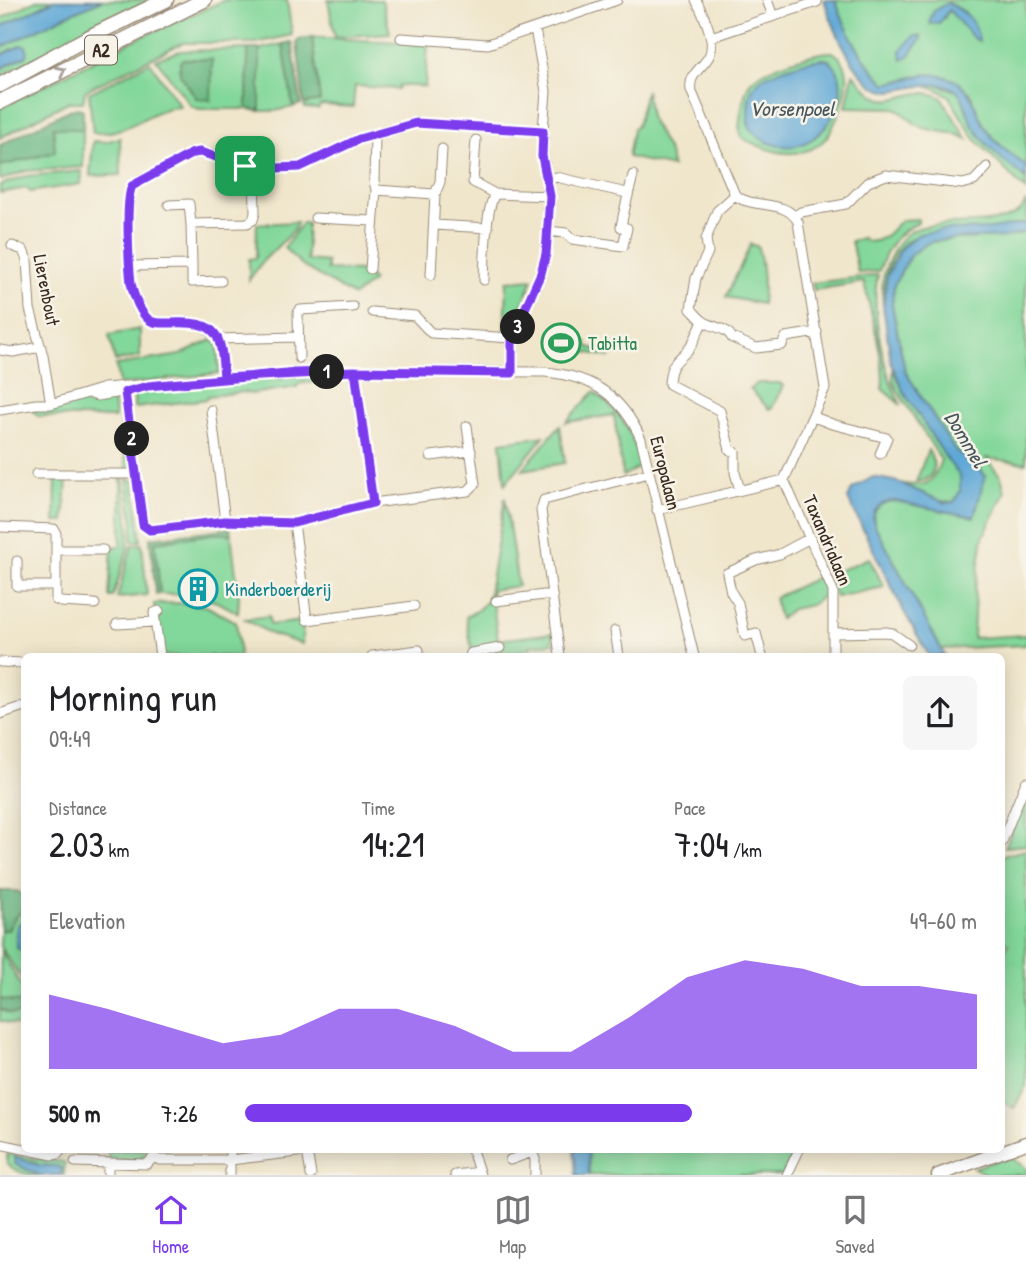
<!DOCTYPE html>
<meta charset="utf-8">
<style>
:root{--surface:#fff;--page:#f6f6f6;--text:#202124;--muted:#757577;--line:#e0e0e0;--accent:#7c3aed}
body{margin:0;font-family:"Patrick Hand",sans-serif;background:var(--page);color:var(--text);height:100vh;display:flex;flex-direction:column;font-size:26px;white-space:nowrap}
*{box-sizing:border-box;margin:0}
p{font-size:23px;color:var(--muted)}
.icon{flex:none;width:38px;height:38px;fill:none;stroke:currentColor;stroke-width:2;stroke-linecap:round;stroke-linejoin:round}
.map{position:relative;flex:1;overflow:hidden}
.details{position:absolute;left:21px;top:653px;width:984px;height:500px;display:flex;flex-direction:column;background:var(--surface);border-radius:10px;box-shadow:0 4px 18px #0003}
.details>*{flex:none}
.pin{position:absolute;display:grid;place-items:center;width:60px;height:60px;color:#fff;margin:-30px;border-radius:14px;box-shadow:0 4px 10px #0006}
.km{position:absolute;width:35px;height:35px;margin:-18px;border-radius:50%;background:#222;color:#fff;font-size:19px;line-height:35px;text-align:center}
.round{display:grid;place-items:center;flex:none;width:74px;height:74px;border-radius:10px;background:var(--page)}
.overview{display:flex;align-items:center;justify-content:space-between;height:119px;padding:0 28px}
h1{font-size:38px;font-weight:600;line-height:52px}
.stats{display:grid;grid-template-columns:repeat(3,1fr);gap:10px;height:119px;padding:7px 28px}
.stats div{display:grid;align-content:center}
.stats b{font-size:35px;font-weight:600}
.stats small{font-size:19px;font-weight:400}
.stats p{font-size:19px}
.chart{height:196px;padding:14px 28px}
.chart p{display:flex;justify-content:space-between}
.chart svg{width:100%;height:126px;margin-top:7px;fill:var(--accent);opacity:.7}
ul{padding:0 28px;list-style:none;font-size:23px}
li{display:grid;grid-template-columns:112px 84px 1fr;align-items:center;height:52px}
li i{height:18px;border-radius:9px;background:var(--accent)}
.menu{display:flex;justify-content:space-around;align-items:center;height:98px;border-top:2px solid var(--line);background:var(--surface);font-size:19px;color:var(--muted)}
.menu a{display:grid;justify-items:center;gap:4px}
.menu .active{color:var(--accent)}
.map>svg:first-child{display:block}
.green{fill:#82d79a;stroke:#5e805c;stroke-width:2;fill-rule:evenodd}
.forest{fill:#69b882;stroke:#527150;stroke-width:2}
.water{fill:#5ea7d6;stroke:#4c687a;stroke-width:2}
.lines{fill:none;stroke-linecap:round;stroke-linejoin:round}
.minor-casing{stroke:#968875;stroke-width:11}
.major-casing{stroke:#968875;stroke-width:15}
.highway-casing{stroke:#968875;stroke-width:17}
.minor{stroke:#fff;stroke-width:9}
.major{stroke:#fff;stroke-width:12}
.highway{stroke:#fff;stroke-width:14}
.oneway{stroke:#a79f9a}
.route-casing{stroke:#fff;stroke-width:14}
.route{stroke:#7c3aed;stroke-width:9}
.labels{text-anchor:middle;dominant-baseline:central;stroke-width:5;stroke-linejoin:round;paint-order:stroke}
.shield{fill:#f7f3e8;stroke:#73665b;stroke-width:2}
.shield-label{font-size:18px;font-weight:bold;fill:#3b2a1e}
.street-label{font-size:19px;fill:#3b2a1e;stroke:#f7f3e8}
.leisure-label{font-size:19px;fill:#27864d;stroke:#f7f3e8;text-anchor:start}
.culture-label{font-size:19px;fill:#0d838f;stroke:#f7f3e8;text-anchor:start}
.water-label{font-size:21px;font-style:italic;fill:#47565e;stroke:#f7f3e8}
</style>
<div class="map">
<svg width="1026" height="1175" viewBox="0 0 1026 1175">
<rect width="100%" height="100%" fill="#f7f3e8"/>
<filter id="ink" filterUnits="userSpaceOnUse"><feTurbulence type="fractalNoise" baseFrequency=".0143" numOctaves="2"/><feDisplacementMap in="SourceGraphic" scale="14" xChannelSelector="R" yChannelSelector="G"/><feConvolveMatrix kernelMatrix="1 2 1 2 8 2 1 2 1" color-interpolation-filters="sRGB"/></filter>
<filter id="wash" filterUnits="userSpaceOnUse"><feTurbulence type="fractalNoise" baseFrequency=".00686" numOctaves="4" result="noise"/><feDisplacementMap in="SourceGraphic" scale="28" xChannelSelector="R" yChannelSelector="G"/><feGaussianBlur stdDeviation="1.57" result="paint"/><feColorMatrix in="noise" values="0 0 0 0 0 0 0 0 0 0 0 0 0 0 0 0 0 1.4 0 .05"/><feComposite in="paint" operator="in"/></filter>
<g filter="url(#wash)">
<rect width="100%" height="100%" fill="#f0e6cc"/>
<path class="green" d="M36,0h18l-54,27v-8z
M102,0h52l-154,76v-7l26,-13 -14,-7 -12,7v-8l65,-32z
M225,0h62l5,35 -36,8h-74l-92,45 -5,4 -2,10h-15l-68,36v-30l130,-66z
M328,0h54l8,33 -55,4z
M835,0h191v166c-20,-15 -39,-30 -49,-53 -3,-7 -4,-14 -7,-21l-46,-18 -33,9h-6c-26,-27 -37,-49 -50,-83zM948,3l17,9 10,27 -21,-26 -5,-3 -5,9z
M312,37l116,7 -3,43 -26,-2 -1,4 -43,-3 -2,21 -32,-2 -3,4 -13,-1 -1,-4 16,-3z
M283,44l10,63 -19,4h-14v-62z
M248,49l-1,60h-48l-8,-3 -35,-47 24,-8zM212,59l-2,41 -31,-31z
M833,52c8,5 13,13 14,22 2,19 -14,63 -30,72 -20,12 -43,7 -62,-2 -5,-2 -11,-4 -14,-8 -5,-9 4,-49 11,-56 13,-13 63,-28 81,-28zM825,59l6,2 7,43 -10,20 -80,1c0,-12 -1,-29 6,-38 10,-14 54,-27 71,-28z
M150,62l30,44c-33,3 -49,29 -87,27l-4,-40z
M853,74c8,8 16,19 26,24 18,7 38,-14 63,0l25,41c-18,-10 -35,-5 -49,-14 -9,-4 -14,-13 -23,-17l-49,-1z
M935,84l21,7 5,4 11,30 15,20 39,34v12l-52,-53 -26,-43 -14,-7 -14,-3z
M646,90l4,27 19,36 3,14 -44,-10 5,-28 4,-3z
M53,126l30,4v37l-57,4 -26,9v-14l55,-14z
M120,138l1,37 -31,1 3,-35 11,1z
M82,171l-1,13 -51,8 -3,-4 -27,5v-8l27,-9z
M1026,201v22c-63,23 -140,-26 -143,83 -2,-19 -1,-31 7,-48 5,-10 10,-20 20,-26 27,-17 104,4 116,-31z
M918,219v4c-22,9 -31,25 -39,48l-21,2 -7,-32 12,-3 2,3c19,3 24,-11 37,-21z
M297,222l-3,8 -31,31 -14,19v-21l7,-1 1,-34z
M302,223h5v37l20,2v8l38,1 8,10 -19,15 -51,-30 -19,-18z
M1026,232v231l-40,-5 15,19 4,15 -22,45 -8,52 -2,49 53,-3v10l-85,4 -66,-123c-6,-14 5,-25 20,-25l79,16 11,-41c-9,-14 -20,-16 -31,-27l-49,-78 -13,-66 2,-20 17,-31 19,-12 23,-3 53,-2z
M751,244l7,3c5,19 6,37 4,57l-36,-7z
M878,275c-8,34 6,100 23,130l-19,-16c5,-19 -13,-84 -18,-107l-50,8 -2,-7z
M533,279l-24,58 -4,-1 2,-55z
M140,329v28l-25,4 -6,-26z
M573,339l14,3 -1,4 26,8 -3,3 -39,-8z
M212,340l6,5 1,28 -100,12 -3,-20 64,-10z
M893,370l41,70 26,36v15l-6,11 -15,-1 -39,-18c25,5 33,2 41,-23l-44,-70 -4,-9z
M346,376l3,2 -51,6 -1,3 -47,7 -5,-2 -37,4 -1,3 -73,9v-12l4,-4 93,-11z
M758,383h22l3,3 -11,22 -3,1 -19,-20z
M594,392c29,22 38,39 47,74l-18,10 -9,-61 -48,7z
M113,397l2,21 -77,-2 -6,-6z
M118,397l4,2 11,71 -6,3z
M560,425l5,38 -43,7z
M544,436l-39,48 -4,-42z
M928,450c9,15 9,29 -12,32z
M121,478h2l6,50 -1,20 -15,49h-4l3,-50 9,-1z
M127,478l7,3 7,60h-9l1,-17z
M56,479h11l-3,43h-9z
M505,498l13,88 -27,4 7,50 54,-7 1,10 -23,3v3l-24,4v2l-33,1 -7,-39 13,-8 9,-10z
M211,534h20l8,64 -1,15c-30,-18 -43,-19 -78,-19l-5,-52z
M142,544l5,51 -30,3 15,-53z
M869,558l15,29 -48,10 -8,-22z
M820,576l8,19 -8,3 -9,7 -19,4 -12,10 -6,-21z
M177,603l29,3 30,16 4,34h-78l-8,-52z
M269,616l1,9 33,-4 -1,23 -31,-10 -26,-15z
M1026,799v46l-21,2z
M1026,850v236l-12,22 -13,-8v-142l7,-14 -7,-4v-84z
M24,910v10l-7,6 -1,21 8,4v31l-24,-36 1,-16h7l7,-13z
M1,951l23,39v13l-24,-4z
M0,1009l11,5h13v9l-6,2 -18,-4z
M119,1150h30l-2,10h-39v-8z
M588,1150h207l-12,25h-194z
M7,1154l56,8 2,2 -1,11h-3l1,-7 -23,-3 -7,-4 -1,10 8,4c-11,0 -24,-3 -32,-12z
M1008,1156l18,12v7h-39l-13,-7z"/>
<path class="forest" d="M312,37l8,64 -16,3 -7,-61 1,-3z
M292,42l9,62 -8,3 -10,-63z
M248,49h12v62l-13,-2z
M183,59h29l-1,41 -15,-2 -16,-24v-12z
M78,108l5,2v20l-30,-3 2,25 -55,14v-21l69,-35z
M230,528l1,6h-20l-56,8 5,52 -4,1 -6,-57z
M0,891h17l7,5v14l-9,7 -7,13h-7z
M0,999l24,4v11h-13l-11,-5z"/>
<path class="water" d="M54,0h48l-37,16 -65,32v-21z
M824,0h11c12,32 25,58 50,83 12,2 33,-12 53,-8 39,7 32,32 51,58 10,14 24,23 37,33v13c-20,-16 -39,-31 -53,-53 -6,-10 -7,-26 -15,-34 -20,-16 -46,-2 -68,-1 -31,2 -58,-67 -66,-91z
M947,3c19,8 30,18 32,38l-5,-2 -25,-29 -10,13 -9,1 -1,-3 5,-10z
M914,36h6l1,3 -11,16 -8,5 -1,-10z
M21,45l5,1 2,7 -2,3 -26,13v-13z
M825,59c39,17 0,111 -60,82 -11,-6 -17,-12 -17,-24 0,-11 0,-23 7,-32 8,-12 55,-26 70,-26z
M1026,223v9l-19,5 -54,2 -23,3 -19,12 -17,31 -2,20 13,66 49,78c10,10 25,14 31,27l-11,41 -79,-16c-15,0 -26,11 -20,25l70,130h-16l-26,-46 -55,-111 4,-10 21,-12 22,4 51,22 8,-1 6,-11v-15l-12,-15 -45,-70 -12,-29 -8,-56 4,-30 14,-28 18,-14 22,-4 50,-1z
M24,920v31l-8,-4 1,-21z
M574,1150h14l1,25h-13z
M15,1157l24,8 17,1 6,2 -1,7h-22l-24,-11z"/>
</g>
<g filter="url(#ink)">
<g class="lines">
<g class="minor-casing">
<path id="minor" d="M767,0l6,16
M535,29l11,62 -3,40
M711,37l106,-35
M401,38l87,6 129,-44
M476,140l-3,42 22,12
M547,180l9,-3 71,16
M376,190l59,4
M735,195l-18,16 -11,28 2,13 -12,26 -5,31c4,4 8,9 12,12 10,7 24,6 29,17l24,10 26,-3 4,-8 31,-5
M169,205l20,-1 2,20
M795,216l6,-4 45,-8 22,-22 18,-7 76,9 12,-3 13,-14
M315,218l58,3
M434,225l54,3
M548,231l18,2 6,6 51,7 4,-18 -6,-1c3,-18 8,-34 12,-52
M12,246l11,4 4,10 3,49 13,47 8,48
M192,265v17l29,-1
M130,266l62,-1 -1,-41 56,-1 6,-3 2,-7 -1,-45
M370,269l6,-79 -2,-9 1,-46
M431,275l4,-81 5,-12 2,-33
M484,280c1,-21 1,-69 11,-86l55,2
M372,312l43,4 16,17 81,5
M703,321c-5,9 -9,24 -16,30 -12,12 -17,13 -18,33l51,27 10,39 5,2v21l5,17
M219,339l79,-2
M0,350l13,2 28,-5
M299,358l-1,-45 2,-3 53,-3
M355,371l18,132
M224,378l-5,-39c-18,-19 -28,-17 -53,-16 -5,0 -11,0 -16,-3 -10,-5 -17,-27 -19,-38 -2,-18 -6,-82 1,-96l61,-33h15l46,15 46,-1 59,-28 57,-16 127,8v25l7,40 -4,59 -5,18 -29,65v35
M124,386l19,139 7,5 75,-9 69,2 79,-20 95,-12 7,-7 -8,-58
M91,394l6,2 32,-5
M0,410l36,-6h15l53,-16 120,-10 131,-7 190,1c47,4 77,24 96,67l53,217
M211,410l14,111
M814,417l18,7 55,14 -7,16
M431,456l40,-5
M36,474h100
M784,480l49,111v65
M657,510l127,-30 41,-92 -27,-166c-12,-24 -45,-12 -63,-27l-44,-105c-3,-16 12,-22 18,-34 8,-15 -6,-42 -13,-56
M294,523l13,97 107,-14
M0,527l54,2 2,5v66l5,2 34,2
M56,550h47
M17,561v25h38
M496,601l56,-7
M159,611l-5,2 6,43
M117,624l38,-2
M615,631l4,25
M834,633l52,-1 6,1 17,12
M372,656l47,-6
M470,656l1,-3 29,-5
M560,656l-19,-146 3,-10 105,-27
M762,656l-6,-23 -11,3 -7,-33 -7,-11 -4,-19 29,-13 24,-6 30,-16
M0,662l24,1
M0,714l24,-8
M1001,844l25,-62
M0,1144l53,11 5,-1 3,-4
M472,1150l8,25
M307,1151l4,24
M510,1160l22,-8 3,7v16
M75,1162l72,2 7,-7 5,3h71l84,-10
M108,1163v12
M230,1175v-25
M455,1175l24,-3
M787,1175l12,-25"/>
</g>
<g class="major-casing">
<path id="major" d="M938,1175l88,-32"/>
</g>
<g class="highway-casing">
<path id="highway" d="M0,85l91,-49 75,-36
M0,102l204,-102"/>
</g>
<use href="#minor" class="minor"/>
<use href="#major" class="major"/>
<use href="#highway" class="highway"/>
</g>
<defs><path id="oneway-chevron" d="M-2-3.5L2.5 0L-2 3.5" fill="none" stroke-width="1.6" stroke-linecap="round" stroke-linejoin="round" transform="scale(1.75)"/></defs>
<use class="oneway" href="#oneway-chevron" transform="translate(61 71) rotate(-27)"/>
</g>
<g class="lines" filter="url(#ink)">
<g class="route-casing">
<path id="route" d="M245,166l-45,-14 -7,1 -61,33c-7,14 -3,79 -1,97 2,11 9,32 20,38 6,3 14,2 21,2 48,-2 49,12 52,55l131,-7 18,132 -79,20 -69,-2 -75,9 -7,-5 -18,-133 23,-6 139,-13h8l60,-2 157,2v-35l29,-65 5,-19 4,-58 -8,-40 1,-25 -127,-8 -57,16 -59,28 -46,2 -9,-3"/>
</g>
<use href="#route" class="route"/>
</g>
<defs>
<g id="stadium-ring" transform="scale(2.0125)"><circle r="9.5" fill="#f7f3e8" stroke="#2e9e5b" stroke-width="1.5"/><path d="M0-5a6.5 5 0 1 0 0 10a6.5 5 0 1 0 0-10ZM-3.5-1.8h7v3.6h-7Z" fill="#2e9e5b"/></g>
<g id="building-ring" transform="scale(2.0125)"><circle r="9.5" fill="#f7f3e8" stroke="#0f9aa8" stroke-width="1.5"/><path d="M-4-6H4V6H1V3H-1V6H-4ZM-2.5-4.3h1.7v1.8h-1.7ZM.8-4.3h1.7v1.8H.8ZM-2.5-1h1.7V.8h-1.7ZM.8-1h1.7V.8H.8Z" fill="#0f9aa8"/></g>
</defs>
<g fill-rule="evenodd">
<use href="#stadium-ring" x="561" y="343"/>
<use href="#building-ring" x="198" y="589"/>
</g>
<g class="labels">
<rect class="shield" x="85" y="35.5" width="32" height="29" rx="5"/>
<g class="shield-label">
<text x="101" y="50">A2</text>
</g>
<g class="street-label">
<text transform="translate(47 290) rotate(79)">Lierenbout</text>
<text transform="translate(666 473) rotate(76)">Europalaan</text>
<text transform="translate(828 540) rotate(67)">Taxandrialaan</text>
</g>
<g class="leisure-label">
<text x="588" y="343">Tabitta</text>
</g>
<g class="culture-label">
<text x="225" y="589">Kinderboerderij</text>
</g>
<g class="water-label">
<text x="792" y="108">Vorsenpoel</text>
<text transform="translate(966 439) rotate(59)">Dommel</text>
</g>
</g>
</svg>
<div class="pin" style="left:245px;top:166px;background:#1e9e55"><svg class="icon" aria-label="arrive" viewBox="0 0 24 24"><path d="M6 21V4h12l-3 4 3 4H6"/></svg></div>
<b class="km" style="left:327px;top:372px">1</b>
<b class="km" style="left:132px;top:439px">2</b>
<b class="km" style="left:518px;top:327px">3</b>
<section class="details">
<div class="overview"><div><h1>Morning run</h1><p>09:49</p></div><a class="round"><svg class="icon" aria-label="share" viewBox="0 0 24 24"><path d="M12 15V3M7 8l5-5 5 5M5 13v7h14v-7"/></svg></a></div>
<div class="stats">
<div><p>Distance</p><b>2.03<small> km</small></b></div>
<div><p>Time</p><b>14:21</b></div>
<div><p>Pace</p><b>7:04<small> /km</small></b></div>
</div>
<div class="chart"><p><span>Elevation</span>49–60 m</p>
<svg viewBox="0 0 160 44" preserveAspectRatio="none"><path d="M0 44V18L10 23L20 29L30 35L40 32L50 23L60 23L70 29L80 38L90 38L100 26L110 12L120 6L130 9L140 15L150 15L160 18V44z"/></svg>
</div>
<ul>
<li><b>500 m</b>7:26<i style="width:61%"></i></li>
</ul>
</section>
</div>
<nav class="menu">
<a class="active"><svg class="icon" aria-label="home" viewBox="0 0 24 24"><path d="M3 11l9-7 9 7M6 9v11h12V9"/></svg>Home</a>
<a><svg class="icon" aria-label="map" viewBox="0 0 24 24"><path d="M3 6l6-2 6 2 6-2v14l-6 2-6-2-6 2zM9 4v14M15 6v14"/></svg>Map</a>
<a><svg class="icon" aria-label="saved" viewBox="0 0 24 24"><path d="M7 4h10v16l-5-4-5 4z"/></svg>Saved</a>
</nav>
